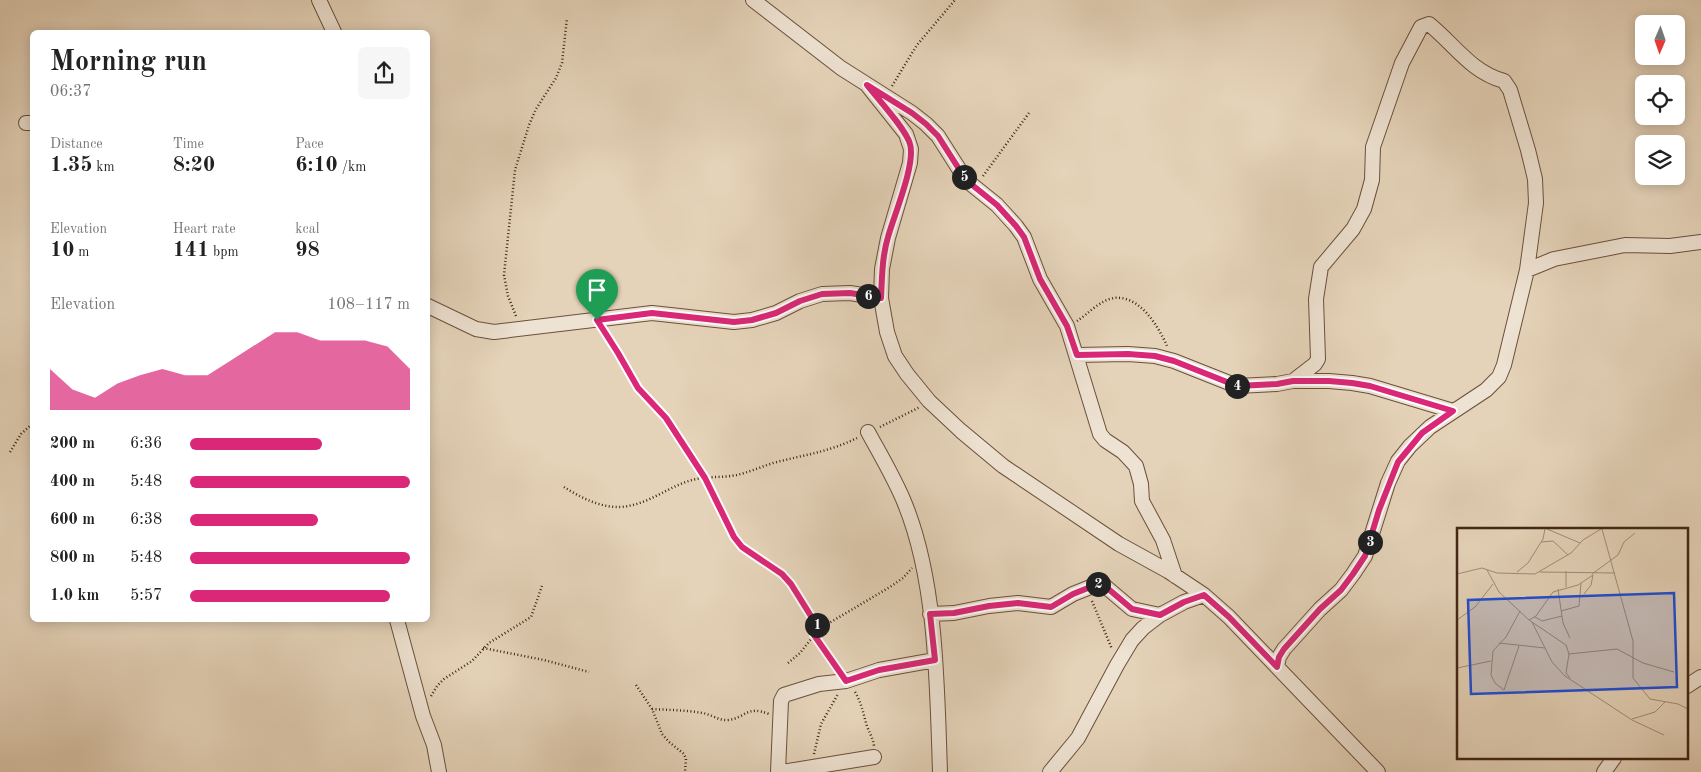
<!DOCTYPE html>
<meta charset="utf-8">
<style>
:root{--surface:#fff;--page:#f6f6f6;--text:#222;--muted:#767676;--accent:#db2777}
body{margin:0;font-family:"Old Standard TT",serif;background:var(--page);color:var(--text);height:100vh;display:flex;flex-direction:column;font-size:19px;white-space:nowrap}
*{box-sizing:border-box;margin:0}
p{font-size:16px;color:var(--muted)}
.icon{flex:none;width:28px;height:28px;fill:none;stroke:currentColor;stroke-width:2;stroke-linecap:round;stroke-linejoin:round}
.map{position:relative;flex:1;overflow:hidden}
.drawer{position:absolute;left:30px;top:30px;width:400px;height:592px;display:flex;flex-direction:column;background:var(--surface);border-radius:8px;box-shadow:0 2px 12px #0003}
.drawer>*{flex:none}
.needle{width:32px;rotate:182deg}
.controls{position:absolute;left:1635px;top:15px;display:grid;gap:10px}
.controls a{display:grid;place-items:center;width:50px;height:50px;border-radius:8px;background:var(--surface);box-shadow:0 2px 12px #0003;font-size:25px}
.pin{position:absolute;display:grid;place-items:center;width:42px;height:42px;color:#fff;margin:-51px -21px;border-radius:50% 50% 50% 0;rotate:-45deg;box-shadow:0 0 5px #0007}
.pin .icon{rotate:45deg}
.km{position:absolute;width:25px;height:25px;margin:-12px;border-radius:50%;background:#222;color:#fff;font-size:14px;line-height:25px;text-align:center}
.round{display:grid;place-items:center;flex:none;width:52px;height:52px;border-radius:8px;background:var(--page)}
.head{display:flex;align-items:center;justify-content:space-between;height:85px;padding:0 20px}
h1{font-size:28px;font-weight:800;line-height:38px}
.figures{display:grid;grid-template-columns:repeat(3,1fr);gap:8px;height:85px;padding:5px 20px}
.figures div{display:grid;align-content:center}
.figures b{font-size:21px;font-weight:800}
.figures small{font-size:14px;font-weight:400}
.figures p{font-size:14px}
.chart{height:140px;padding:10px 20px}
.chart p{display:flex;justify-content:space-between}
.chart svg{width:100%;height:90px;margin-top:5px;fill:var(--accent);opacity:.7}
ul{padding:0 20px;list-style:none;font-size:16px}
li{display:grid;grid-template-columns:80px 60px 1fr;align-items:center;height:38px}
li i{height:12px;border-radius:6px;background:var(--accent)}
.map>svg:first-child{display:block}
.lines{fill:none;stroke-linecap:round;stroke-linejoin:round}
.minor-casing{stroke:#6a503d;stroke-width:16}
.path{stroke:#412514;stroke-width:2.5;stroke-dasharray:1 2.5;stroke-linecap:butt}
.minor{stroke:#eee2d2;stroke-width:14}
.route-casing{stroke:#fff;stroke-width:10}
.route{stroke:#db2777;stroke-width:6}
.inset-road{fill:none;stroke:#a38d77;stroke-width:1}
.view{fill:#1d4ed8;fill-opacity:0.15;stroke:#1d4ed8;stroke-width:2.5}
.inset-edge{fill:none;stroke:#412514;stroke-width:2.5}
</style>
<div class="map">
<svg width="1701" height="772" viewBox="0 0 1701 772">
<rect width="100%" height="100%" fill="#e5d3b9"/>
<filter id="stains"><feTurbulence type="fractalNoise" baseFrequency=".004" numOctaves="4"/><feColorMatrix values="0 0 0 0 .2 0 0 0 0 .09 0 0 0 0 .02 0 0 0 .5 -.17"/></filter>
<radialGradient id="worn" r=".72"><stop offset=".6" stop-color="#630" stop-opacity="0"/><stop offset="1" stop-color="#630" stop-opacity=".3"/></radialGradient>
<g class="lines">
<g class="minor-casing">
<path id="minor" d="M319,0l15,32
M753,0l88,68 71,45 14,11 12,12 28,44 31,25 19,21 8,11 16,42 27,47 33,108 5,6 18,12 13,14 5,18 1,17 21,39 12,36
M867,85l39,49 5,15 -1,14 -22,75 -6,31 -1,29 6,34 8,24 12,18 22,27 32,30 42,35 116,78 49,27 36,24 25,22 149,155
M26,123h6
M1527,270l27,-11 71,-14 45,1 31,-4
M428,306l48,23 18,3 158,-19 82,9 18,-2 24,-7 24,-12 22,-7 28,-1 31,5
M1077,355l51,-1 27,2 19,5 63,25 40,-2 16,-3h36l23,2 18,3 83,25
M868,432c13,24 27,47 37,72 32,79 32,183 35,268
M930,614l24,-1 35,-7 29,-3 33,4 22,-13 25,-10 8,3 26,22 28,6
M397,620l26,96 11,29 5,27
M1277,667l2,-10 5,-8 36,-40 21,-19 12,-16 12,-18 23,-73 10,-22 12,-15 20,-19 56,-37 13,-13 5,-12 23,-95 9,-67 -1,-24 -7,-29 -18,-60 -6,-9c-33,-9 -49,-36 -75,-57l-8,3 -19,36 -29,84 -1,33 -8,29 -11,20 -32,38 -5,32 2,60 -3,5 -22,17
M1687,686l14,-9
M778,772l3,-71 3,-6 35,-11 27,-3 33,-11 56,-10
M782,772l92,-15
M1050,772l28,-34 39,-73 15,-25 11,-12 17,-13 24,-13 20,-7
M1604,772l10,-14"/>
</g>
<path class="path" d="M892,86l25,-41 38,-45
M983,176l46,-63
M516,316l-8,-20 -4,-21 11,-105 14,-45 7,-16 20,-31 6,-15 5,-45
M1077,321c11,-7 23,-21 37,-23 26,-3 44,28 53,48
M604,332l14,21 20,35 28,30 39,60 29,59 8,10 40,27 9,10 28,45
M880,427l40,-20
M10,452l11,-18 11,-10
M564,487c16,10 36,21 57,20 27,-2 46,-20 71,-27 14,-4 30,-2 45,-5 12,-3 24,-8 36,-12 30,-8 56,-11 84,-25
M1092,601l20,48
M815,635l23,35
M483,648l61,12 45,12
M788,663l12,-10 19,-24 71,-42 13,-9 9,-10
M636,685l16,24 10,25 7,8 15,12 2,5 -1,13
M855,692c6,10 8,20 11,31 2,8 7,14 8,23
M431,696l6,-10 7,-7 28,-18 17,-18 42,-26 11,-31
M652,709c17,1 34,1 50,4 9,1 17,8 26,7 18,-2 18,-15 41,-6
M814,754l7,-30 17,-30"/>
<use href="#minor" class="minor"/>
</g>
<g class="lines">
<g class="route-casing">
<path id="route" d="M867,85l45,28 14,11 12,12 28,44 31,25 19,21 8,11 16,42 27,47 10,29 51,-1 27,2 19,5 63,25 40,-2 16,-3h36l23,2 18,3 83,25 -31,22 -24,29 -19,48 -14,46 -12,18 -12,16 -21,19 -36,40 -5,8 -2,10 -48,-50 -25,-22 -20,7 -24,13 -28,-6 -26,-22 -8,-3 -25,10 -22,13 -33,-4 -29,3 -35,7 -24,1 5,46 -56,10 -33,11 -32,-46 5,-6 -28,-45 -9,-10 -40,-27 -8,-10 -29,-59 -39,-60 -28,-30 -20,-35 -21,-33 55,-7 82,9 18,-2 24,-7 24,-12 22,-7 28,-1 31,5c1,-20 1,-41 7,-61 6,-22 28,-73 22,-93 -4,-15 -33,-46 -43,-59z"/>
</g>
<use href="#route" class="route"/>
</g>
<g transform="translate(1457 528)">
<rect width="231" height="231" fill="#e5d3b9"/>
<path class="inset-road" d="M90,1l33,14M145,1l31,112v37l17,21 28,5 10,5M84,14l12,-1 15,14M30,42l12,22 30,28 37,25 3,9 -3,19 4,5M109,43v16M60,44l11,-9 15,-24 2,-10M83,44l75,1M0,46l25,-6 15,5 38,1 36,-21 12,-13 18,-11M135,46l26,-19 6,-13 11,-9M101,61l5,34 7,15M127,66l7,-9 2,-10M104,83l18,-5 2,-23M78,89l7,4 20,-5M0,92l18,-13 18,-23M72,92l7,-4 17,-24 25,-7 15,-10M75,94l20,40 13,14 67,44 32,15M42,115l46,5M62,118l-15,44 -9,-7 -4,-8 2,-24 13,-14 14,-26M112,126l48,-5 26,14 31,9M0,140l34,-7M175,191l23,-7 10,-10"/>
<path class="view" d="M217,65l3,94 -206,7 -3,-94z"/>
<rect width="231" height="231" class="inset-edge"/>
</g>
<rect width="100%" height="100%" filter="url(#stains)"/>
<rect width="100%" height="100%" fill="url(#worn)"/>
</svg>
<div class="controls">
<a><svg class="needle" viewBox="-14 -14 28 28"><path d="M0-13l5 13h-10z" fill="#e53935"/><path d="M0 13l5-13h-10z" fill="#767676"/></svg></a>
<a><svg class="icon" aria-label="locate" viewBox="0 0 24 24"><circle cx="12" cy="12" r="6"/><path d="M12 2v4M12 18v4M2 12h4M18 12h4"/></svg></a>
<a><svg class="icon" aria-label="layers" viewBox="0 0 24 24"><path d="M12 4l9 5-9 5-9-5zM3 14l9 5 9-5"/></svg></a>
</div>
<div class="pin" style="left:597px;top:320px;background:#1e9e55"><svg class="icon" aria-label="arrive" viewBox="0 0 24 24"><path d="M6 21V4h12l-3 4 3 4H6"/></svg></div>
<b class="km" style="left:817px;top:625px">1</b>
<b class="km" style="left:1098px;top:584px">2</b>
<b class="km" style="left:1370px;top:542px">3</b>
<b class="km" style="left:1237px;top:386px">4</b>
<b class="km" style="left:964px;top:177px">5</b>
<b class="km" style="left:868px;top:296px">6</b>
<section class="drawer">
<div class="head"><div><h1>Morning run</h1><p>06:37</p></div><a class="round"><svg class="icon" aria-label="share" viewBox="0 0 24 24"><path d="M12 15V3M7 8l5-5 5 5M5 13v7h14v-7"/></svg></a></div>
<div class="figures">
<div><p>Distance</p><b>1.35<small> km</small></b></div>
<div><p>Time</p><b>8:20</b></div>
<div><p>Pace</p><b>6:10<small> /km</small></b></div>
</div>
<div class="figures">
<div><p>Elevation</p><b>10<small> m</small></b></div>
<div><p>Heart rate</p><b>141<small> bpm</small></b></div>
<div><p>kcal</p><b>98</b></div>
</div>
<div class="chart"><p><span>Elevation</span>108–117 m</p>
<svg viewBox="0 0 160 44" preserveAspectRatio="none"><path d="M0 44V24L10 34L20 38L30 31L40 27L50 24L60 27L70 27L80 20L90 13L100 6L110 6L120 10L130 10L140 10L150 13L160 24V44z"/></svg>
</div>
<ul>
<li><b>200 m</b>6:36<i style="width:60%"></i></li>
<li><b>400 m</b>5:48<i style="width:100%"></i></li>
<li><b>600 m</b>6:38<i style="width:58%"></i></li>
<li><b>800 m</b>5:48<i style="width:100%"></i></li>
<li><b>1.0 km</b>5:57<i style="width:91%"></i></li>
</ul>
</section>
</div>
